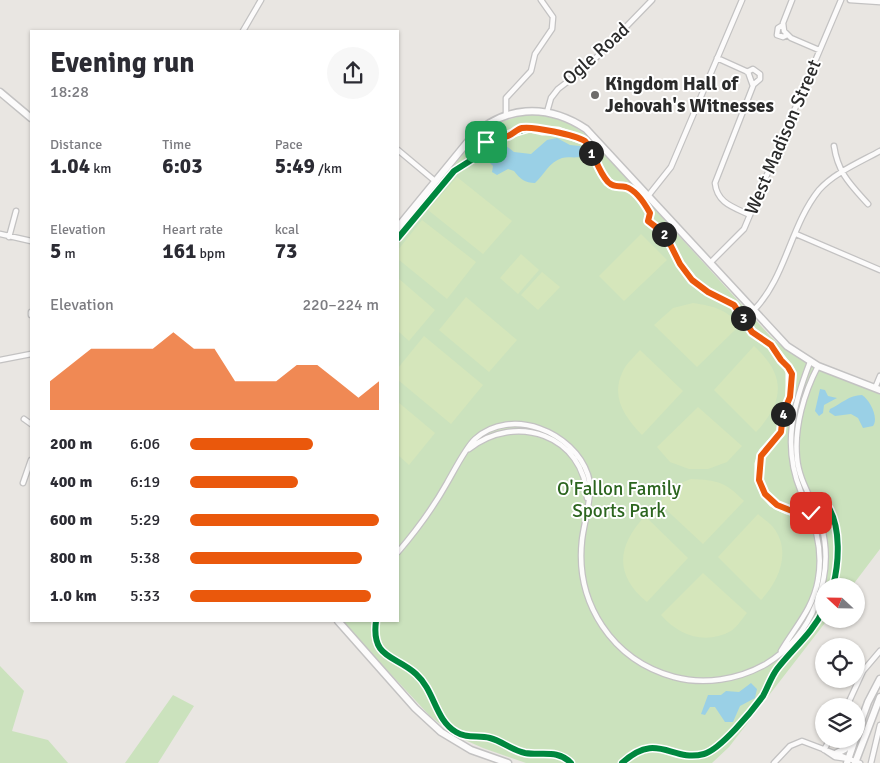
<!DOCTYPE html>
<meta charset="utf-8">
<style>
:root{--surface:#fff;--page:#f7f7f7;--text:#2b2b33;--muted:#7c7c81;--accent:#ea580c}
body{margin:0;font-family:Signika,sans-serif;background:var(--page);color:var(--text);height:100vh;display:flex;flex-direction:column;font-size:19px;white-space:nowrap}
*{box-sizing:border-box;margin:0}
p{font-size:16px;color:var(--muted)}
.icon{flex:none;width:28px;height:28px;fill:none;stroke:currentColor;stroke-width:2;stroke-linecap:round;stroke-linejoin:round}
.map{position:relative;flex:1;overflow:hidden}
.drawer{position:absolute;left:30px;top:30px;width:369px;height:592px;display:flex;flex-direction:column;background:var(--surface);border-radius:0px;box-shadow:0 1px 4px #0004}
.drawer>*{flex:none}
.needle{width:32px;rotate:292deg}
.controls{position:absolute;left:815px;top:578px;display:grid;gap:10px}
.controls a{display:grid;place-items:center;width:50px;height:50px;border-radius:50%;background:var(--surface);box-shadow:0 1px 4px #0004;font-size:25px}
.pin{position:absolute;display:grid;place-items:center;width:42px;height:42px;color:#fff;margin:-21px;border-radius:10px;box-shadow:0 2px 8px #0006}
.km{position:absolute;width:25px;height:25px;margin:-12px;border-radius:50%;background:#222;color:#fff;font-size:14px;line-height:25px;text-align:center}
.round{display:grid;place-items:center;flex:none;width:52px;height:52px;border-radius:26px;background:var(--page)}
.headline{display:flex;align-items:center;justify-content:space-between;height:85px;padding:0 20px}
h1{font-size:28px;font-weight:800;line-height:38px}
.stats{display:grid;grid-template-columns:repeat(3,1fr);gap:8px;height:85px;padding:5px 20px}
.stats div{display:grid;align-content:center}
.stats b{font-size:21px;font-weight:800}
.stats small{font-size:14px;font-weight:400}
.stats p{font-size:14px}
.chart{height:140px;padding:10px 20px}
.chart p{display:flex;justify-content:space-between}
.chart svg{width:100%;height:90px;margin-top:5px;fill:var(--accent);opacity:.7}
ul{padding:0 20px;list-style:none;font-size:16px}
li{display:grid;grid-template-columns:80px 60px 1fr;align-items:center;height:38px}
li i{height:12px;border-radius:6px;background:var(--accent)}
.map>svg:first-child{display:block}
.green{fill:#cbe2bd}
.pitch{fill:#d5e6bb}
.water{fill:#9ad0e6}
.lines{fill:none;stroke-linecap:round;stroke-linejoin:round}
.street-casing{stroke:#c3c2c2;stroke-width:7}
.secondary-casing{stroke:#c3c2c2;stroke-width:9}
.street{stroke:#fcfbfb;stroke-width:4.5}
.secondary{stroke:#fcfbfb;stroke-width:6}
.cycleway-casing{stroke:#fff;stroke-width:9}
.cycleway{stroke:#00873e;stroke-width:6}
.route-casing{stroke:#fff;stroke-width:10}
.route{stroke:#ea580c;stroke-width:6}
.poi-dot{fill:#6e6c6b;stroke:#fff;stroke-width:2}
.labels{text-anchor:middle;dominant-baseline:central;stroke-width:4;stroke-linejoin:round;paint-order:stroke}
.street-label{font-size:19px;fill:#2b2b2b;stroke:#fff}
.poi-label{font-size:19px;font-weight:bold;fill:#2b2b2b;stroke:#fff;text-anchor:start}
.park-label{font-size:19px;fill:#2c651f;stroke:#fff}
</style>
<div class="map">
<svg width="880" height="763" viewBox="0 0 880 763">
<rect width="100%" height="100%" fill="#e9e6e2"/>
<path class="green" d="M524,115c25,-1 46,6 65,22l182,200c34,30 67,41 109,56v156l-28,37h-28v33h4l-99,128 -17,16h-186l-43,-15 -27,-12 -26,-20 -89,-95h57v-389l79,-94 20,-15z
M0,666l24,25 -12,40 36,9 20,23h-68z
M173,695l21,11 -36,57h-33z"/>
<path class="pitch" d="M457,177l55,44 -29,33 -55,-44z
M422,220l54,42 -29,37 -49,-40v-9z
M641,234l26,26 -43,41 -25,-25z
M521,254l18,16 -21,24 -18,-16z
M542,272l18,15 -22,23 -17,-15z
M398,278l37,32 -26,31 -11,-10z
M466,297l51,43 -28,32 -50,-42z
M693,303c20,3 33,6 47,22l-43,42 -43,-42 19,-17z
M424,336l59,49 -32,39 -53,-44v-12z
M754,346c32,29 31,55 2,86l-42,-42z
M640,350l43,41 -41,44c-17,-18 -32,-38 -19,-64 3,-7 12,-15 17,-21z
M398,402l37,31 -26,32 -11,-10z
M698,407l44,39 -15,16 -19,7h-19l-19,-7 -13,-15z
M691,479c26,1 35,3 53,22l-41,43 -44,-41 14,-17z
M758,514c4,4 11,8 15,13 19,24 6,54 -12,73l-43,-43z
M645,516l43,42 -41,44c-33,-27 -30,-56 -2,-86z
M703,573l44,40c-5,6 -10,14 -16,18 -25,14 -52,5 -70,-16z"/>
<path class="water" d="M557,138l13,7 10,1 3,4 -1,6c-7,3 -13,0 -20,2 -13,4 -18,17 -27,25 -10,0 -15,-4 -21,-12l-6,-2 -11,6 -5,-3 1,-6 -7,-7 12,-13 7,-1 9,7 17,2 16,-14z
M820,389l5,1 3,6 9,2 -13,7 -1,8 -4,3 -4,-5z
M862,395c8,5 17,23 11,31l-10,2 -5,-10 -7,-4 -16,2 -6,-4 1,-3c11,-5 19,-14 32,-14z
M751,683l6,6 -2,9 -15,8 -7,16h-8l-10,-15h-5l-5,8 -4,-1 7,-19h13l5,-4 13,1z"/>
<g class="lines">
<g class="street-casing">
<path id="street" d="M792,0l-9,23 1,8 7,7 28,12
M850,0l30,2
M783,25l-5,3 -1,7 6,2 4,-2
M243,31l18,-31
M717,58l31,14 5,14 -38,97c2,20 18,24 35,32
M747,72l6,-3 7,5v5l-7,6
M547,112l4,-14 7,-9 30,-23 64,-66
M506,114v-16l25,-27 4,-17 17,-25 1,-12 -12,-17
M834,146c4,27 16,38 34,58
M398,150l37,31
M648,196l23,-29 71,-167
M0,234l31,7
M796,234l84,36
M9,237l7,-26
M710,263l34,-34 97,-229
M753,311c33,-33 37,-85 66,-121 15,-17 41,-28 61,-39
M31,312v3
M0,360l31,-6
M875,388l5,-12
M24,419l7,5
M469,449c46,-37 116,-14 118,49
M23,483l8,-23
M398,552c18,-21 35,-44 49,-69 7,-12 19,-36 28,-44 36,-33 99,-7 113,36 6,17 -4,47 -6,65 -7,63 30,120 92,137 30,8 64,3 92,-13 46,-28 70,-87 55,-140 -7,-23 -22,-42 -24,-66 -3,-31 7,-65 21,-92
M781,651c14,-24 32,-42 37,-71 6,-33 -4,-59 -17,-88 -19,-46 -8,-86 9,-130
M847,706l16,-35 17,-20
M824,750l6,-11
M826,751l9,6 14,2
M774,763l16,-17 12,-5 58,22
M871,763l9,-38"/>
</g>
<g class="secondary-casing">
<path id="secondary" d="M0,92l31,26
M398,227l72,-88c33,-34 77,-36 116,-10l201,217 31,20 62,24
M338,621l77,87 26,24 30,18 37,13
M856,735l12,-33 12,-23
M837,753l8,-4 7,-7
M847,763l8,-24
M855,763l25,-66"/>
</g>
<use href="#street" class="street"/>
<use href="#secondary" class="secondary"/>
<g class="cycleway-casing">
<path id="cycleway" d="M398,238l56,-67 19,-12 17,-19 40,-12 13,3h15l27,10c10,11 11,28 23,41 6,6 10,3 18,5 10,3 19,17 24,26l-2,8 17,14 15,29 13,16 10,9 31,16 18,27 19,13 19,25v27l-8,21 -1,14 -18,20 -4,12v16l6,14 8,9 14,7 15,1 19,-5 8,2c12,21 10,55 4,78
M376,621c-5,38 19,34 40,53 19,17 19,46 40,58 11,7 22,3 34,6 12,3 21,12 35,15 17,3 32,-4 46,10
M622,763c36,-33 49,0 82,-9 17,-5 48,-43 59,-58 5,-9 8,-19 14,-27 16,-21 35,-35 47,-60"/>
</g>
<use href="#cycleway" class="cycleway"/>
</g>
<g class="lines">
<g class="route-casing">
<path id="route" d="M486,142c8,-5 15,-3 22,-6 5,-2 9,-7 14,-8 11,-2 53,7 63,13 10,11 11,28 23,41 6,6 10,3 18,5 10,3 19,17 24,26l-2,8 17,13 15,30 12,16 16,12 26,13 18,27 19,13 10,15 7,7 4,7 -2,23 -7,17 -2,18 -20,24 -2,24 6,14 12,11 15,6 18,-2 1,4"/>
</g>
<use href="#route" class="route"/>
</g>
<circle class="poi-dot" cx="595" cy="95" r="5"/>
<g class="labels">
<g class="street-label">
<text transform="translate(596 54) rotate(-42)">Ogle Road</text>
<text transform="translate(783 137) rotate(-67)">West Madison Street</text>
</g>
<g class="poi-label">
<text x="605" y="84">Kingdom Hall of<tspan x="605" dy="22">Jehovah's Witnesses</tspan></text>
</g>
<g class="park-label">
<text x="619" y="489">O'Fallon Family<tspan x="619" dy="22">Sports Park</tspan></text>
</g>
</g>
</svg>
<div class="controls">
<a><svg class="needle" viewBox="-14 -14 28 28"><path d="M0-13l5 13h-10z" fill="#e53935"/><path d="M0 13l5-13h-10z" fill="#7c7c81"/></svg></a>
<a><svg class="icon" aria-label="locate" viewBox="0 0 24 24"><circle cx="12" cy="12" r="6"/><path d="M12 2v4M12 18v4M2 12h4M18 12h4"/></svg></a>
<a><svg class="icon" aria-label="layers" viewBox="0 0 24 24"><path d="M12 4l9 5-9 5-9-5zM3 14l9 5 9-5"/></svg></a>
</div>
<div class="pin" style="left:486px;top:142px;background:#1e9e55"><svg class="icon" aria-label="arrive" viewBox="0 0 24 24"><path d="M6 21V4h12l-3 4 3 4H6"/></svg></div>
<div class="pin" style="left:811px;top:513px;background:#d93025"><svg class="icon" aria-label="check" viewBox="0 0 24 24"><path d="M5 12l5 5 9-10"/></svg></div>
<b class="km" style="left:591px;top:153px">1</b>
<b class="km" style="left:664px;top:234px">2</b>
<b class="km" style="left:743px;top:318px">3</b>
<b class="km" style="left:783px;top:414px">4</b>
<section class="drawer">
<div class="headline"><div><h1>Evening run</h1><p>18:28</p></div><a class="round"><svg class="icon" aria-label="share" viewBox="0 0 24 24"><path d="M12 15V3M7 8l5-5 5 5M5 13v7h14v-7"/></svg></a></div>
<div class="stats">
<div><p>Distance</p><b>1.04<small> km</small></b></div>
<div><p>Time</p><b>6:03</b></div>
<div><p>Pace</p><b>5:49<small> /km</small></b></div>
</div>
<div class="stats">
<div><p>Elevation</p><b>5<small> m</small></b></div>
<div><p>Heart rate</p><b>161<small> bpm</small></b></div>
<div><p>kcal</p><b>73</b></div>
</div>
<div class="chart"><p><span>Elevation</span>220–224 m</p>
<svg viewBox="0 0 160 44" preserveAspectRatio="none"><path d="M0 44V30L10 22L20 14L30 14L40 14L50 14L60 6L70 14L80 14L90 30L100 30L110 30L120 22L130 22L140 30L150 38L160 30V44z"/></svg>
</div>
<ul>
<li><b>200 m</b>6:06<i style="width:65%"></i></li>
<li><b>400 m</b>6:19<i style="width:57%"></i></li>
<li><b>600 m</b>5:29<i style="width:100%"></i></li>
<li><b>800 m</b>5:38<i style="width:91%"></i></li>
<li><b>1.0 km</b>5:33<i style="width:96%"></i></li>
</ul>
</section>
</div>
